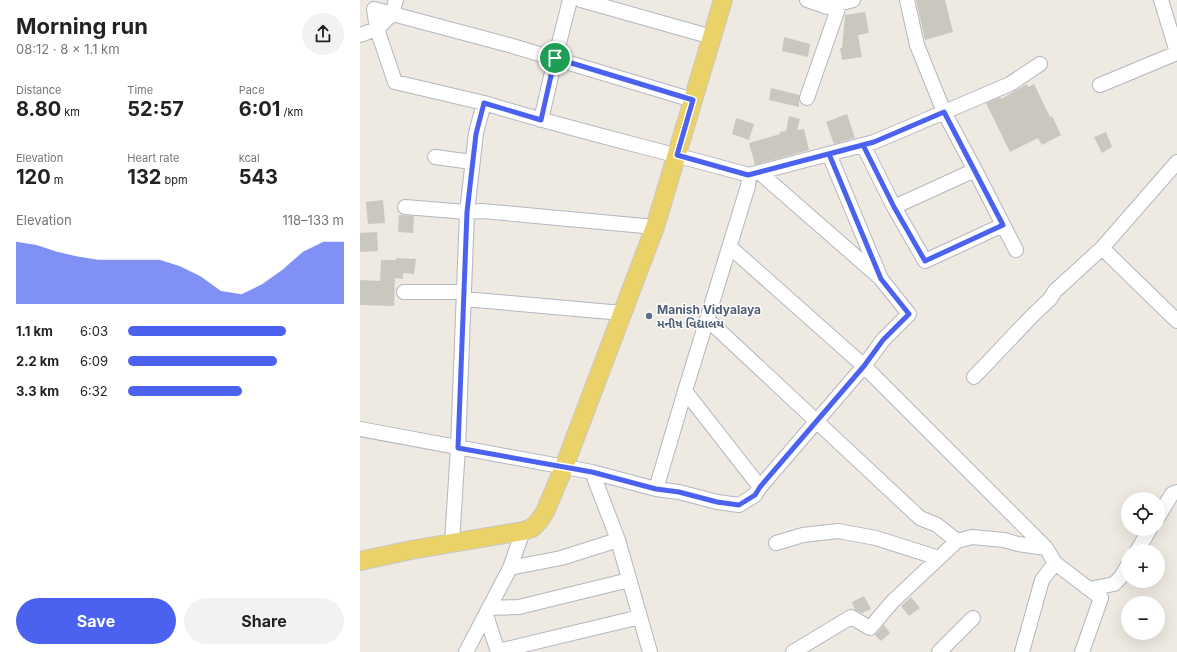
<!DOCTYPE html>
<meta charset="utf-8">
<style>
:root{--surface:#fff;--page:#f2f2f2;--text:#222;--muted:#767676;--accent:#4b62f1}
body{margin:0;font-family:Inter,"Noto Sans Gujarati",sans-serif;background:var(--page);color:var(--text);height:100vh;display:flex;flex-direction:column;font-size:15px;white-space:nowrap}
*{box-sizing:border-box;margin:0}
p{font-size:13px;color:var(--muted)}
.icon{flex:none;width:22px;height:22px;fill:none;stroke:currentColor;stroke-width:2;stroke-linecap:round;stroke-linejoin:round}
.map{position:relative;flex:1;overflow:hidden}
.sheet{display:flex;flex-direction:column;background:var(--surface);width:360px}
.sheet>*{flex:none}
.controls{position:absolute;left:761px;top:492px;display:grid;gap:8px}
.controls a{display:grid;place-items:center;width:44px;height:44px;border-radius:50%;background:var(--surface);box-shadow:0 4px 16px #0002;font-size:20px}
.pin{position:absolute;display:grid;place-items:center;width:34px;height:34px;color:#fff;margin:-17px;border:2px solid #fff;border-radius:50%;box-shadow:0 1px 4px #0007}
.round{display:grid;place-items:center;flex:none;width:42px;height:42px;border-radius:21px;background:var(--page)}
.headline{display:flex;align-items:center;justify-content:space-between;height:68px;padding:0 16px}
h1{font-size:22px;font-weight:700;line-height:30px}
.metrics{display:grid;grid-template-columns:repeat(3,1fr);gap:6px;height:68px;padding:4px 16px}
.metrics div{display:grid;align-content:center}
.metrics b{font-size:20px;font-weight:700}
.metrics small{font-size:11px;font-weight:400}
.metrics p{font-size:11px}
.chart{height:112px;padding:8px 16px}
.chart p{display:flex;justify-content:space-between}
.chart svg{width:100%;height:72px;margin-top:4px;fill:var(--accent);opacity:.7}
.action{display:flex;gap:8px;margin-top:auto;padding:8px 16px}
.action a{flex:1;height:46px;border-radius:24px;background:var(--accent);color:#fff;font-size:16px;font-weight:700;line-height:46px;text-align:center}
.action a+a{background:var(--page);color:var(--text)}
ul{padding:0 16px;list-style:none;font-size:13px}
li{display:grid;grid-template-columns:64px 48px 1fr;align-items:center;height:30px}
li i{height:10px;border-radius:5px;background:var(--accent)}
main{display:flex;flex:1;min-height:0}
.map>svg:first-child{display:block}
.building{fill:#cac7bf}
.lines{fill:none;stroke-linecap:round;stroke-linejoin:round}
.minor-casing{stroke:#b4b6c0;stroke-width:16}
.major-casing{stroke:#c8c8c8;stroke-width:20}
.minor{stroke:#fff;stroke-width:14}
.major{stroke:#ead269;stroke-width:18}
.route-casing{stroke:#fff;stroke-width:8}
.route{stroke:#4b62f1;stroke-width:5}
.service-dot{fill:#5c6f8a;stroke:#fff;stroke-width:1.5}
.labels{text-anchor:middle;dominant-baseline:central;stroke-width:3;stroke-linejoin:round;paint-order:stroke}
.service-label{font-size:12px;font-weight:bold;fill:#4e5e75;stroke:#fff;text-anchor:start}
</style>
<main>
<section class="sheet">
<div class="headline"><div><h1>Morning run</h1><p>08:12 · 8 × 1.1 km</p></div><a class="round"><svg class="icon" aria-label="share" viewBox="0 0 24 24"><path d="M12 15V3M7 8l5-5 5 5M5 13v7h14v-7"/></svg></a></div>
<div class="metrics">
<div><p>Distance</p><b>8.80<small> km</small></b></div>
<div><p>Time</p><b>52:57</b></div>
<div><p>Pace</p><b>6:01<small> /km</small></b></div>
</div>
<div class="metrics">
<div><p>Elevation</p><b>120<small> m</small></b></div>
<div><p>Heart rate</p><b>132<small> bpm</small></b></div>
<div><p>kcal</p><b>543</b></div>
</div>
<div class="chart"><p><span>Elevation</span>118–133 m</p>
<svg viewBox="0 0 160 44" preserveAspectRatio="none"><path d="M0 44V6L10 8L20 12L30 15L40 17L50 17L60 17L70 17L80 21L90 27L100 36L110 38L120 32L130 23L140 12L150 6L160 6V44z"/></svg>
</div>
<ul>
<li><b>1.1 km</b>6:03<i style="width:73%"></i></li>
<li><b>2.2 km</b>6:09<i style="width:69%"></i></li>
<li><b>3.3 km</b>6:32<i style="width:53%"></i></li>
</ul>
<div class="action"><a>Save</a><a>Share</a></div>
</section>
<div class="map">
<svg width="817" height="652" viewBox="0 0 817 652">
<rect width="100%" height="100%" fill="#eee9e1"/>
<path class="building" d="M556,0h29l8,32 -28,8z
M505,12l4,21 -11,2 4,22 -20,3 -2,-12h2l3,-33z
M424,37l26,7 -2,13 -26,-6z
M667,84l1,3 6,-3 16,33 2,-1 9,19 -19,10 -4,-7 -28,14 -24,-49 14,-6 1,2z
M411,88l28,7v12l-30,-7z
M487,114l8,24 -21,6 -8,-22z
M429,116l11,3 -3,11 7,-1 5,21 -54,15 -6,-22 31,-9v-2l6,-1z
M376,118l18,6 -5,16 -17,-6z
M746,132l6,15 -10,6 -8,-16z
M23,200l2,23 -17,1 -2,-22z
M39,215l15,1 -1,17 -15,-1z
M17,232l1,19 -18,1v-19z
M36,258l20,1 -2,15 -11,-1v6l-8,-1 -1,28 -34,-1v-25l20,1 1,-21h15z
M504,596l7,13 -9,4 -7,-3 -3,-8z
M551,597l9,11 -11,8 -8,-10z
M524,625l6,8 -9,8 -6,-6z"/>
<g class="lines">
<g class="minor-casing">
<path id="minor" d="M36,0l-4,14 -15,15 18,53 89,21
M221,0l131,37
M447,0l20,7 26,-7
M801,0l16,52
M0,35l17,-6 -3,-20 135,36 184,55
M740,85l77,-32
M447,98l34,-98
M181,120l14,-61 15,-59
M503,145l31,62 31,54 78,-36
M75,157l37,5
M615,170l41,80
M399,172l119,104
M389,175l125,-33 136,-58 30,-20
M45,207l62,5 15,-1 173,16
M534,207l81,-37 -31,-58 -27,-67 -10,-45
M370,247l134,119 19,-26 26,-26 -28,-35 -52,-125
M742,248l75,73
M44,292h60
M104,299l158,14
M347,319l213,199 17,7 20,16
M614,377l59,-62 17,-16 5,-8 47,-43 75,-86
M0,429l232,43 26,68 32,112
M232,472l64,17 23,3 38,10 22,3 16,-10 5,-8
M296,489l29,-98
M798,517l14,-23 5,-2
M92,543l6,-96 9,-235 9,-79 8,-30c88,27 176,47 265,72l-1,11 -63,205 75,96 104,-121 182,182
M416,543l27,-8 35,-4 38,7 63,20
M777,551l13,-22
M150,568l51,-10 57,-18
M729,589l25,-5 7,-7 7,-12
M129,608l30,-1 110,-27
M126,615l12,37
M138,651l142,-34
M106,652l44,-84 13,-37
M433,652l58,-35 19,11 23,-27 64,-60 15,-4 32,3 14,4 28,4 9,15 46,35 -19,54
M579,652l34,-34
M662,652l20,-72 13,-17"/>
</g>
<g class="major-casing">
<path id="major" d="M0,561l51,-11 112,-19 9,-3 7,-7 6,-9 19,-45 91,-240 68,-227"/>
</g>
<use href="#minor" class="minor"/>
<use href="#major" class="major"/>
</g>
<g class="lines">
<g class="route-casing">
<path id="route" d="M195,58l-14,62 -57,-17 -8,31 -9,78 -9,236 134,24 64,17 23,3 38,10 22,3 16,-10 5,-8 104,-121 19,-26 26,-26 -28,-35 -52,-125 34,-9 31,62 31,54 78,-36 -59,-113 -70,30 -126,33 -71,-20 16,-55 -138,-42"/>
</g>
<use href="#route" class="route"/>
</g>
<circle class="service-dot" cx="289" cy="316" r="4"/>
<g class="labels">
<g class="service-label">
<text x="297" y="309">Manish Vidyalaya<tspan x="297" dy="14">મનીષ વિદ્યાલય</tspan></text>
</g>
</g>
</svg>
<div class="controls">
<a><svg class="icon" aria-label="locate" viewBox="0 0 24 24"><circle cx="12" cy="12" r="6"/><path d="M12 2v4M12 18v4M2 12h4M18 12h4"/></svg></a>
<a>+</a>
<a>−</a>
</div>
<div class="pin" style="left:195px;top:58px;background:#1e9e55"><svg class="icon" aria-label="arrive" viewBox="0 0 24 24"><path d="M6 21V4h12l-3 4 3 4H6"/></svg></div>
</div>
</main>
